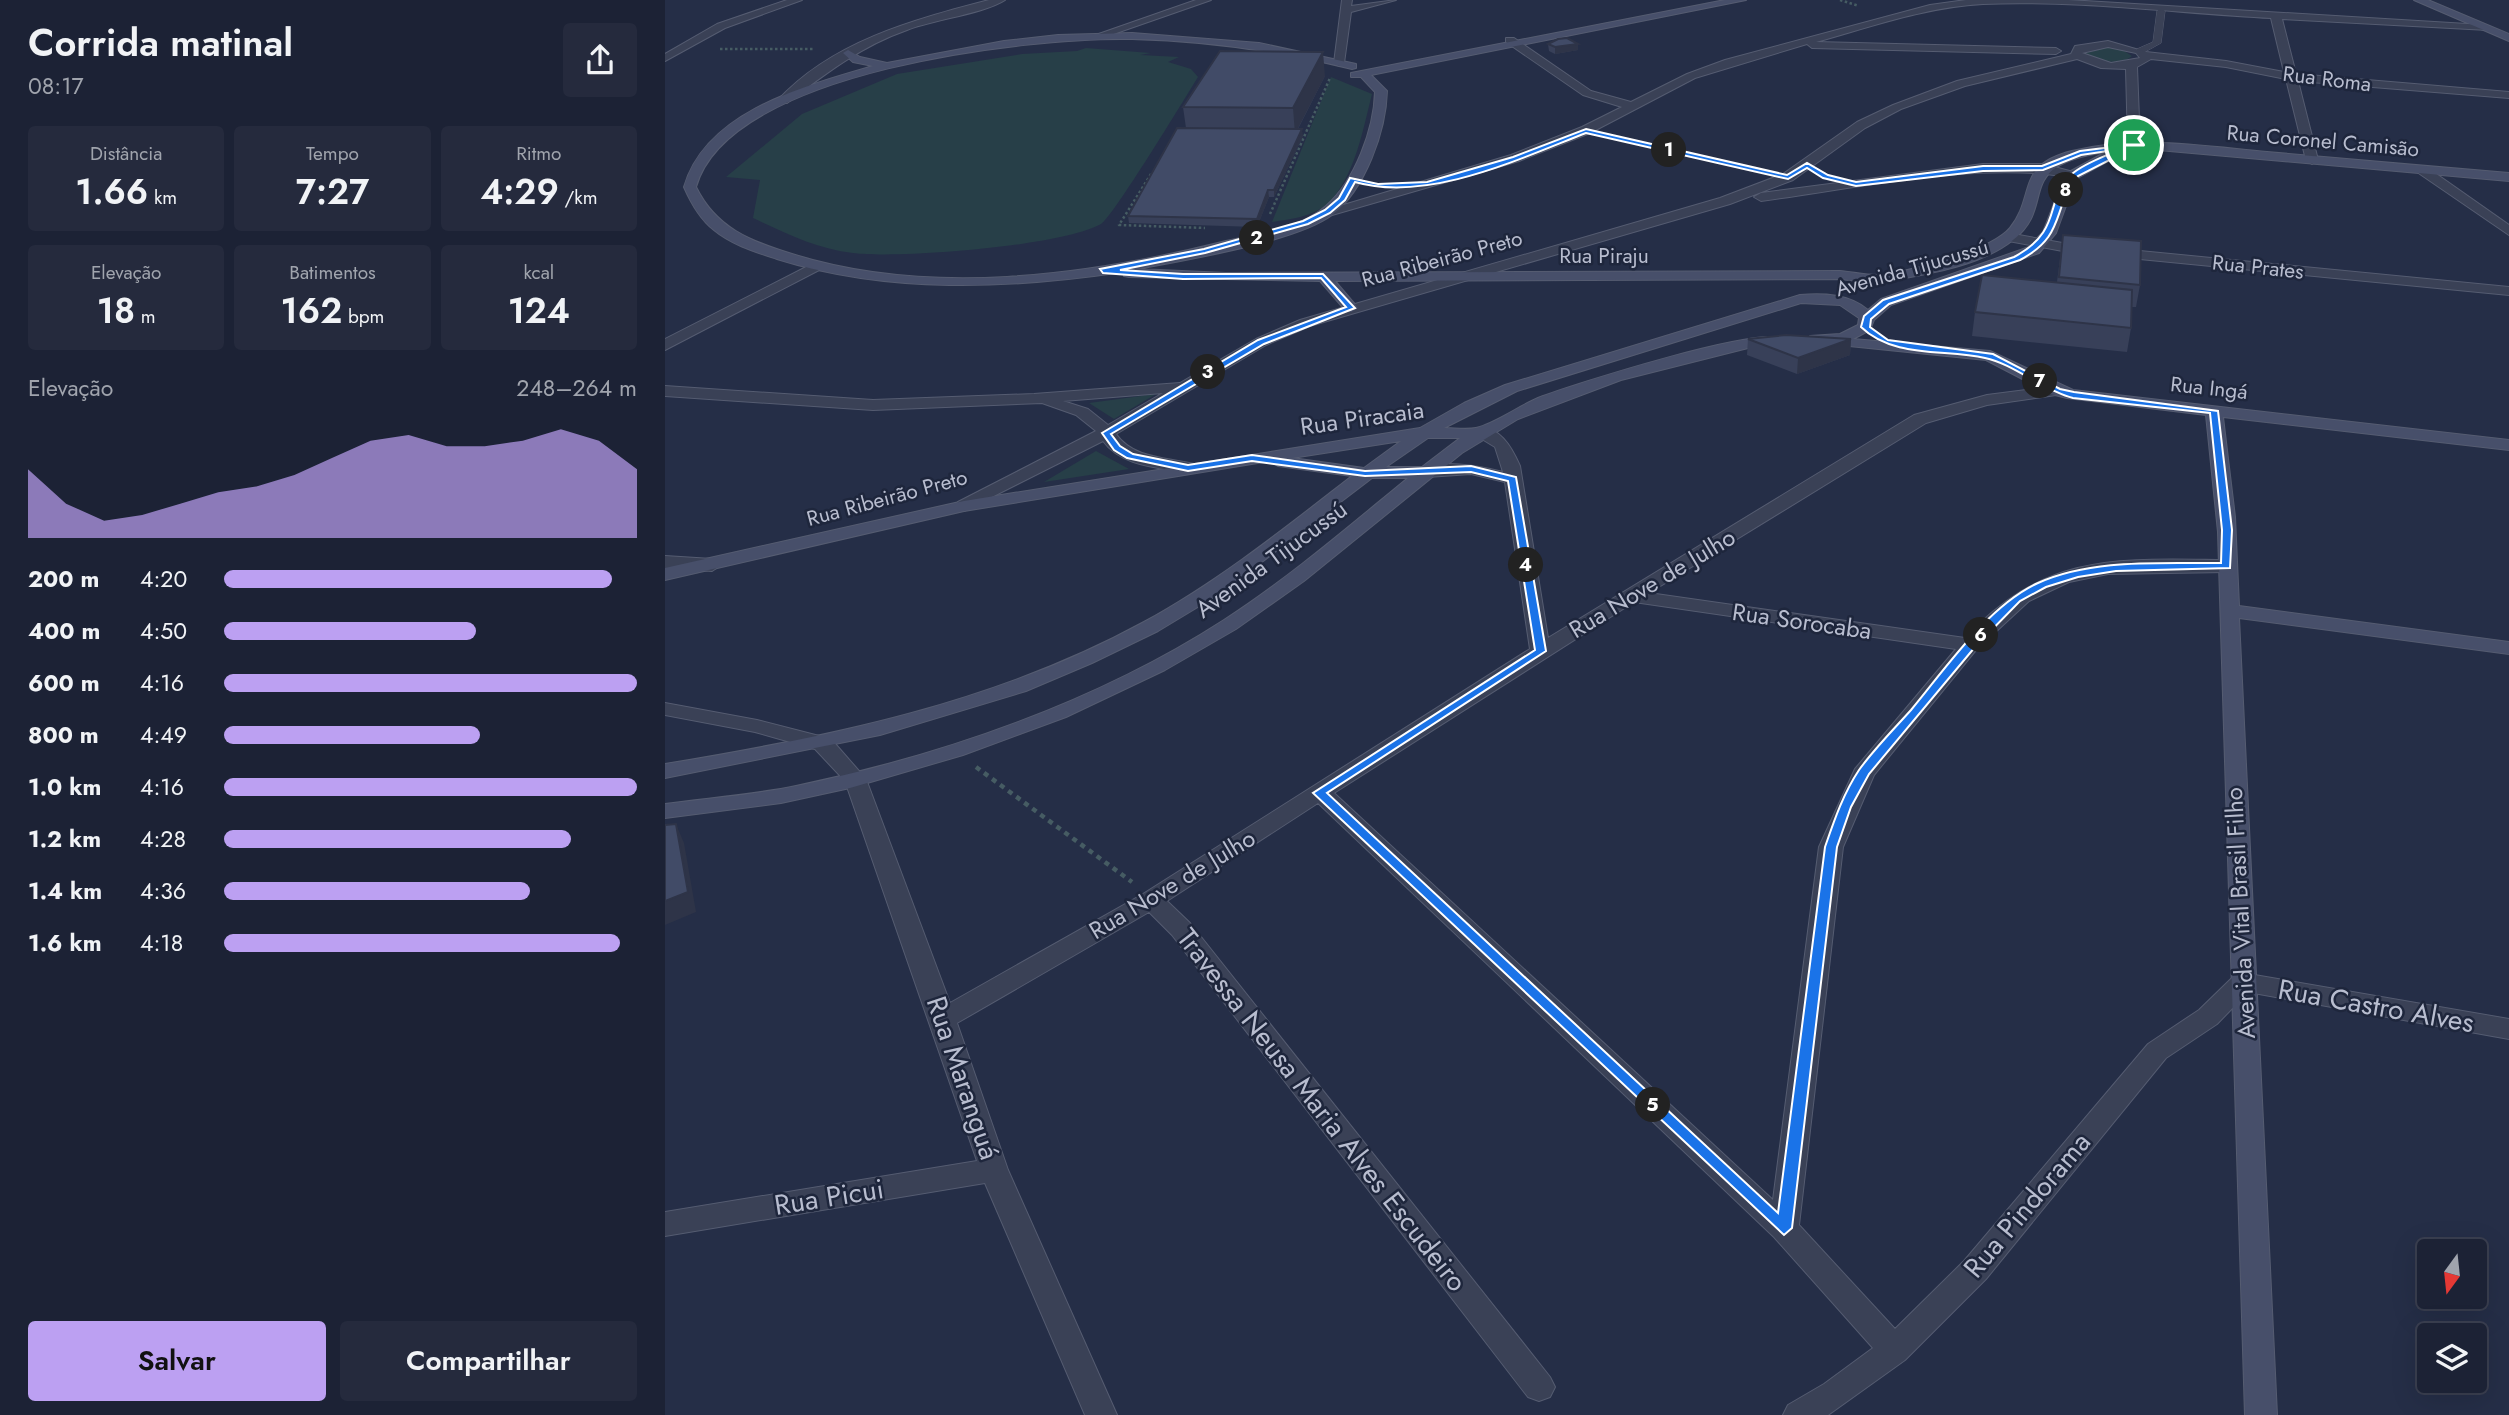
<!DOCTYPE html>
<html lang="pt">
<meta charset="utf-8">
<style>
:root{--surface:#1c2235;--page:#252a3d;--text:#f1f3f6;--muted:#a0a4ad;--line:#3a3f50;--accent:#bca0f2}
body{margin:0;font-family:Jost,sans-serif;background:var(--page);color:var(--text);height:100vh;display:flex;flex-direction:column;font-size:26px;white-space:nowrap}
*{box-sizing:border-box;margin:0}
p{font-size:23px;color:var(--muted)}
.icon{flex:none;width:38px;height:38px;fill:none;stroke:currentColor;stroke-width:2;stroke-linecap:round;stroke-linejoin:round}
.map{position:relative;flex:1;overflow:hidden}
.details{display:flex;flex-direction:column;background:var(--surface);width:665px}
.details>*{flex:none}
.needle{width:46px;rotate:195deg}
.buttons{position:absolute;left:1752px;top:1239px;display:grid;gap:14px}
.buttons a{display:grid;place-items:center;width:70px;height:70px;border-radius:7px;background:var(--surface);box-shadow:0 7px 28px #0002,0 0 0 2px var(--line);font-size:35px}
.pin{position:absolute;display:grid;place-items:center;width:60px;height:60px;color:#fff;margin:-30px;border:4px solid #fff;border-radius:50%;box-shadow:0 2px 7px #0007}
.km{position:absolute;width:35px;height:35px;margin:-18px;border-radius:50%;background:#222;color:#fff;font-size:19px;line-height:35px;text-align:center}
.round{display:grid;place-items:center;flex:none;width:74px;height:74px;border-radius:7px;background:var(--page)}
.headline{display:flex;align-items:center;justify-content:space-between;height:119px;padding:0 28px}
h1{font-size:38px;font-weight:600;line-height:52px}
.figures{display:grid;grid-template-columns:repeat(3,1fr);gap:10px;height:119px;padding:7px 28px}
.figures div{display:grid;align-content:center;border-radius:7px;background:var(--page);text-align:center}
.figures b{font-size:35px;font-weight:600}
.figures small{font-size:19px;font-weight:400}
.figures p{font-size:19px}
.chart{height:196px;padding:14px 28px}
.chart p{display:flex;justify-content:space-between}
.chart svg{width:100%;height:126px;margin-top:7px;fill:var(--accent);opacity:.7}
.cta{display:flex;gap:14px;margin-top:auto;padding:14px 28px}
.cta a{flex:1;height:80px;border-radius:7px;background:var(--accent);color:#111;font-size:28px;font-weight:600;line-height:80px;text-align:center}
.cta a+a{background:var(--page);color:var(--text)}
ul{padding:0 28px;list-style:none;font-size:23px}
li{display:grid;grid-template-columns:112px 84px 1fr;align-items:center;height:52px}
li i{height:18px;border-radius:9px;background:var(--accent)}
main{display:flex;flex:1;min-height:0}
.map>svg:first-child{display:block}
.green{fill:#273f48}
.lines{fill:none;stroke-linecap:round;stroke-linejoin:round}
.lane-casing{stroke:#555c71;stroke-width:1}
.street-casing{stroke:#555c71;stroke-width:2}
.secondary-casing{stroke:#555c71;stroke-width:2}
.path-far1{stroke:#465c63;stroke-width:2.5;stroke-dasharray:2.5 2.5;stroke-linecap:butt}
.path{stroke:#465c63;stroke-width:4.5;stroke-dasharray:5 5;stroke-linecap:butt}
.lane{fill:#3a4156;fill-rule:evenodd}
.street{fill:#3a4156;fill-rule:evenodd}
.secondary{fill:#474f6a;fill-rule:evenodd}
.wall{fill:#384059}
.shaded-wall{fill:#2e3448}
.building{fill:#414b67;stroke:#2e3448;stroke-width:2}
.route{fill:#1a73e8;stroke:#fff;stroke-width:2;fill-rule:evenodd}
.labels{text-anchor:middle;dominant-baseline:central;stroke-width:5;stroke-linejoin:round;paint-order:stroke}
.far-street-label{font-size:21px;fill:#b8bdcf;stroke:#1e263c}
.street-label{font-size:24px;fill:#b8bdcf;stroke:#1e263c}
.near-street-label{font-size:28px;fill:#b8bdcf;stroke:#1e263c}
</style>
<main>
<section class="details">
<div class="headline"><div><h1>Corrida matinal</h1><p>08:17</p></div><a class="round"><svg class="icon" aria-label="share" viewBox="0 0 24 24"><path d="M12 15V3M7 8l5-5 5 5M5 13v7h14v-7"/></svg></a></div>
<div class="figures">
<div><p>Distância</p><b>1.66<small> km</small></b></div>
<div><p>Tempo</p><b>7:27</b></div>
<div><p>Ritmo</p><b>4:29<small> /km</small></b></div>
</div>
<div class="figures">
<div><p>Elevação</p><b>18<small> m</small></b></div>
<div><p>Batimentos</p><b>162<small> bpm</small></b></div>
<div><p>kcal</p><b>124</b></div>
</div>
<div class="chart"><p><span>Elevação</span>248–264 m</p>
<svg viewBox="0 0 160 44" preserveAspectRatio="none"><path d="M0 44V20L10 32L20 38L30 36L40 32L50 28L60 26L70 22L80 16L90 10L100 8L110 12L120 12L130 10L140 6L150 10L160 20V44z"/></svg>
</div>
<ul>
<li><b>200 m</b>4:20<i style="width:94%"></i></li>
<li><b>400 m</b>4:50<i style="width:61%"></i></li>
<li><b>600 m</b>4:16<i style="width:100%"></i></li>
<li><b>800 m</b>4:49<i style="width:62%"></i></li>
<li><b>1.0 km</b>4:16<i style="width:100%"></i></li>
<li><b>1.2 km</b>4:28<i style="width:84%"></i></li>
<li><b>1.4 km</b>4:36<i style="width:74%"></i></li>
<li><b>1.6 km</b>4:18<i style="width:96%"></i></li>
</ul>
<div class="cta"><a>Salvar</a><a>Compartilhar</a></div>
</section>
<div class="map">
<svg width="1844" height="1415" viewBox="0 0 1844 1415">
<rect width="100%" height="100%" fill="#252e47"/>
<path class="green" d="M1442,47l14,2 11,7c-14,12 -33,3 -49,-2z
M421,48l65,5 -11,2 39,2 -11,5 23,7 7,8c-13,21 -85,140 -97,147 -39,22 -202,35 -248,29 -36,-4 -68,-20 -100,-35l7,-38 -34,-3 76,-63 95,-40 125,-20 55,-3z
M666,77l41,17c-9,35 -16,77 -40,105 -14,17 -40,20 -60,23z
M491,394l-42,25 -25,-16z
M431,451l33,18 -85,13z"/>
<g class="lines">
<g class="lane-casing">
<path id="lane" d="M1496,8l4,3 -4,32 -18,10h-6v-4l16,-7 4,-31z"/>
</g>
<g class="street-casing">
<path id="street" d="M122,0h15l-77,28 -60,33v-7l52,-30z
M324,0h16c-19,13 -73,20 -98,30 -46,16 -82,44 -120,73l-10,-2c55,-60 136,-81 212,-101z
M531,0h15l-109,38 -9,-2z
M677,0h10l-1,6 45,-6 -45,12 -7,51 -5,3 -5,-3z
M1301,0h102l416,25 4,1v4l-206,-11 14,55 213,18v6l-211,-17 20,79 -6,4 -6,-4 -20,-81 -60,-12 -75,-8 -14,8 3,78 -6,4 -6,-4 -2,-76 -25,-1 -24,-9 -112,27 -64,23 -36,19 -72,52 -63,24 -420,122 -44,19 -150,89c18,25 50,23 78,30l3,4 -3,4 -6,1c-29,-6 -66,-6 -85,-32l-139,70 -6,-1 -3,-4 3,-4 138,-71 -20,-16 -34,-12 -169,7 -208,-14v-10l208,14 161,-6 146,-11 76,-44 44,-19 420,-122 63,-24 74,-52 36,-17 64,-24 114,-27 4,-8 33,-5 38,11 80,9 58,11 -13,-54c-95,-5 -193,-18 -288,-14 -57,3 -113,23 -167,38l240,6 5,3 -5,3 -244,-6 -5,-4 -112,34 -105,55 -71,28 -187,54 -12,-3 191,-57 71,-28 40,-20 -39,-12 -77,-53v-4h8l77,53 40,11 56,-28 38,-14 205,-55zM1443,47l28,6 4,5 -29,5 -29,-10zM498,393l-55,32 -20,-16 -25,-8z
M1318,164h60l38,10 -6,4c-95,-18 -217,10 -314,23l-7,-4 7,-4z
M1752,166h8l84,59v10l-92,-63z
M1343,233l60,11 441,43v8l-441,-43 -65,-12 -2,-3z
M151,262l7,4 -2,3 -156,81v-11z
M1392,386l8,5 -2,3 -76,11 -61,18 -277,170 316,45c82,-86 150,-79 261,-78l9,6 -9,6 -118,2 -39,8 -40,19 -53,49 -102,125 -31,72 -44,378 96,104 69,-68 184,-217 51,-34 35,-34 9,-3 266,46v20l-261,-47 -31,32 -51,34 -180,221 -81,81 -77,55h-45l5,-10 36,-21 49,-36 -99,-111 -456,-434 -151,98 23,22 360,454 5,10 -5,10 -11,4 -11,-4 -356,-462 -23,-23 -192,111 51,147 109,245h-32l-100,-232 -320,53v-24l312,-51 -132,-380 -30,-32 -60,-17 -90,-17v-12l92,17 74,19 35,40 84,224 193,-109 387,-245 -25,-167 -34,-8 -44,3 -9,-5c15,-15 66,-5 85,0l-8,-25 -23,-14 2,-4c25,-6 38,19 46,37l28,172 366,-223 73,-20zM969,602l322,47 -101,120 -36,78 -46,353 -439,-407z
M0,556l47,3 9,6 -9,6 -47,-3z"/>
</g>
<g class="secondary-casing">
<path id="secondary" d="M1060,0h21l-375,75 16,16c-1,40 -22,99 -55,124 -37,27 -147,45 -194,54l88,4 614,-2c12,1 25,4 37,4 29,-2 114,-24 133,-47 26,-32 5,-63 62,-77 64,-16 130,-5 195,1 80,7 161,14 242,21v8l-351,-31 -40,1 -1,5 -38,21 -5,7 -18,49 -17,20 -148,52 -17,15 -4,10 -17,9 137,12 83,39 436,50v10l-286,-33 12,100 4,89 270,36v12l-270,-36 38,797h-32l-27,-883 -12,-117 -139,-17 -16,-4 -65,-34 -176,-18v-6l30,-2 18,-9 1,-7 -19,-13 -39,-2 -284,88 -73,37c10,0 22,2 32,0 18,-4 43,-22 62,-30 31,-12 228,-75 246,-58l-3,3 -25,3 -135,34 -103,39 -56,34 -158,128 -68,48 -71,41 -99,47 -103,38 -113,33 -69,15 -116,15v-14c44,-6 88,-9 131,-18 148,-31 301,-84 428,-166 65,-42 124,-93 184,-142h-36l-151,115 -63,38 -66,32 -66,28 -146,44 -215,43v-14c165,-27 331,-61 479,-142 75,-41 141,-94 208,-146l-74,-10 -8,-5 -306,50 -299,69v-12l299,-67 456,-73 44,-25 41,-18 295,-90c24,-2 49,-1 68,15l13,-11 148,-52 14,-15 19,-49 9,-12 35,-19c-96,14 -47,52 -93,88 -39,31 -101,35 -148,46l-7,-5 -18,-2 -505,2 23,27 -7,4 -5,-1 -26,-30 -191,-4 -5,-1 -1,-4c-115,17 -234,22 -346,-13 -21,-7 -45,-14 -63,-29 -14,-11 -23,-27 -30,-43 22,-76 121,-101 189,-121l-20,-4 -10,-9 5,-3 12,7 27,6 117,-22 54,-6 74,-2 127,10 97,21v4l-4,1c-72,-18 -145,-28 -220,-30 -102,-2 -403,31 -436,148 20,41 54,54 96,67 137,43 293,22 430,-12 33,-8 77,-12 104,-36 29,-25 48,-77 49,-114l-14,-15h-10v-4zM763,438h32l-38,29h-36zM736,441l-37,27 -72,-10z
M1749,0h14l81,34v7z"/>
</g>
<path class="path-far1" d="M1175,0l19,6
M55,49h93
M950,137l135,31
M486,174l-32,51 86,3
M605,214l60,-136"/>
<path class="path" d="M311,767l156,115"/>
<use href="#lane" class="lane"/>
<use href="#street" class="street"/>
<use href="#secondary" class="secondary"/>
</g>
<path class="wall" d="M883,44h30v6l-23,4 -6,-3z
M660,76l-27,53 5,7 -29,61h-5l-12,30 -128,-4 -1,-7 58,-88 -3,-21z
M1398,235l77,50 -4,22h-4l-1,21 -4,24 -155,-16 3,-24 82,-30z
M1083,339h103l-1,16 -53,19 -50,-19z"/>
<path class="shaded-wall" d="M913,44v6l-23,4v-7z
M658,52l2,24 -30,58 -2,-26z
M637,129l1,7 -29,61v-7z
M603,190l1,7 -12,30v-8z
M1186,339l-1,16 -53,19 1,-16z
M11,824l8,19 12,69 -31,13v-24z"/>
<path class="building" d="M902,38l11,6 -23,3 -7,-3 10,-5z
M555,51l103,1 -30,56 -110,-1z
M512,128l125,1 -28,61h-6l-11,29 -129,-3z
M1398,235l78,6 -1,44 -81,-8z
M1317,275l150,15 -1,38 -156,-16z
M1121,335l65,4 -53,19 -50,-19z
M11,824l12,68 -23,9v-76z"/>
<path class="route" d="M921,129l201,46 20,-12 21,12 28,7 127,-16h59l38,-15 57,-7v2l-59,30c-27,33 -11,59 -58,84l-131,44 -18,15 -1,8 18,13 105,14 67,35 14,3 144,19 14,119 -2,38 -114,3 -38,6 -32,10 -26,14 -45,46 -106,127 -18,33 -14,40 -45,381 -8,7 -471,-442 222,-143 -27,-169 -37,-9 -106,4 -113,-15 -64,10 -61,-13 -13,-8 -12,-17 156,-93 88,-33 -25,-29 -138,1 -80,-6 -3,-4 104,-20 99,-28 22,-11 14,-12 11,-20 28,6 49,-2 86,-25zM921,133l202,46 19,-11 16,10 33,8 127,-15 60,-1 38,-15 40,-6c-15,7 -37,14 -49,25 -29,25 -7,56 -58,83l-131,43 -19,16 -3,11c32,31 83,22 124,31 29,6 57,32 88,40l137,15 12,117 -1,33c-60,1 -127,-5 -183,20 -50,23 -92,85 -127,127 -17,19 -37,39 -52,60 -16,24 -25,51 -34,77l-47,366 -451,-420 219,-142 -30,-174 -45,-11 -106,5 -113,-16 -64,10 -55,-11 -13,-8 -9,-12 153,-90 91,-36 -32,-34h-140l-63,-4 85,-17 103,-29 22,-11 15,-13 10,-18c72,21 164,-23 231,-49z"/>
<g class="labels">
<g class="far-street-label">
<text transform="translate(1662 79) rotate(7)">Rua Roma</text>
<text transform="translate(1658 141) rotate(5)">Rua Coronel Camisão</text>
<text x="939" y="256">Rua Piraju</text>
<text transform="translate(777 259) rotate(-15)">Rua Ribeirão Preto</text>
<text transform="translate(1593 267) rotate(6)">Rua Prates</text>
<text transform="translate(1247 268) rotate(-16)">Avenida Tijucussú</text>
<text transform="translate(1544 388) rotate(6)">Rua Ingá</text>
<text transform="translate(222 498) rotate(-15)">Rua Ribeirão Preto</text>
</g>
<g class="street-label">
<text transform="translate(697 418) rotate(-8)">Rua Piracaia</text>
<text transform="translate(606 559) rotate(-36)">Avenida Tijucussú</text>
<text transform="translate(987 583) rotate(-31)">Rua Nove de Julho</text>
<text transform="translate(1137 621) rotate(8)">Rua Sorocaba</text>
<text transform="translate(507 884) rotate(-31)">Rua Nove de Julho</text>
<text transform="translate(1575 913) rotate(-93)">Avenida Vital Brasil Filho</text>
</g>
<g class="near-street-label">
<text transform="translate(1711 1006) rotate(10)">Rua Castro Alves</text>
<text transform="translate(298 1078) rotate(71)">Rua Maranguá</text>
<text transform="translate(657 1110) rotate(52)">Travessa Neusa Maria Alves Escudeiro</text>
<text transform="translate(164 1197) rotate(-9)">Rua Picui</text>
<text transform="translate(1362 1205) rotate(-50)">Rua Pindorama</text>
</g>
</g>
</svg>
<div class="buttons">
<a><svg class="needle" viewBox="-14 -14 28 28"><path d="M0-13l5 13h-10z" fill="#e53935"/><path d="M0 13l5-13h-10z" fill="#a0a4ad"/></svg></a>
<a><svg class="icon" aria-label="layers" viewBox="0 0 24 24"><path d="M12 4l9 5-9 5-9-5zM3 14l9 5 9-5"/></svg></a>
</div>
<div class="pin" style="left:1469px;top:145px;background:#1e9e55"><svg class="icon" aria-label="arrive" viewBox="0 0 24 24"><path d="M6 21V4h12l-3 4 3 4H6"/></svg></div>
<b class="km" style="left:1004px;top:150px">1</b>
<b class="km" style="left:592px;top:238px">2</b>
<b class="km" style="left:543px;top:372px">3</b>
<b class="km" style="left:861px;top:565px">4</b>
<b class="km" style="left:988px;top:1105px">5</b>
<b class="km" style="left:1316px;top:635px">6</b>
<b class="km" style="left:1375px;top:381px">7</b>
<b class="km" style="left:1401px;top:190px">8</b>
</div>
</main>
